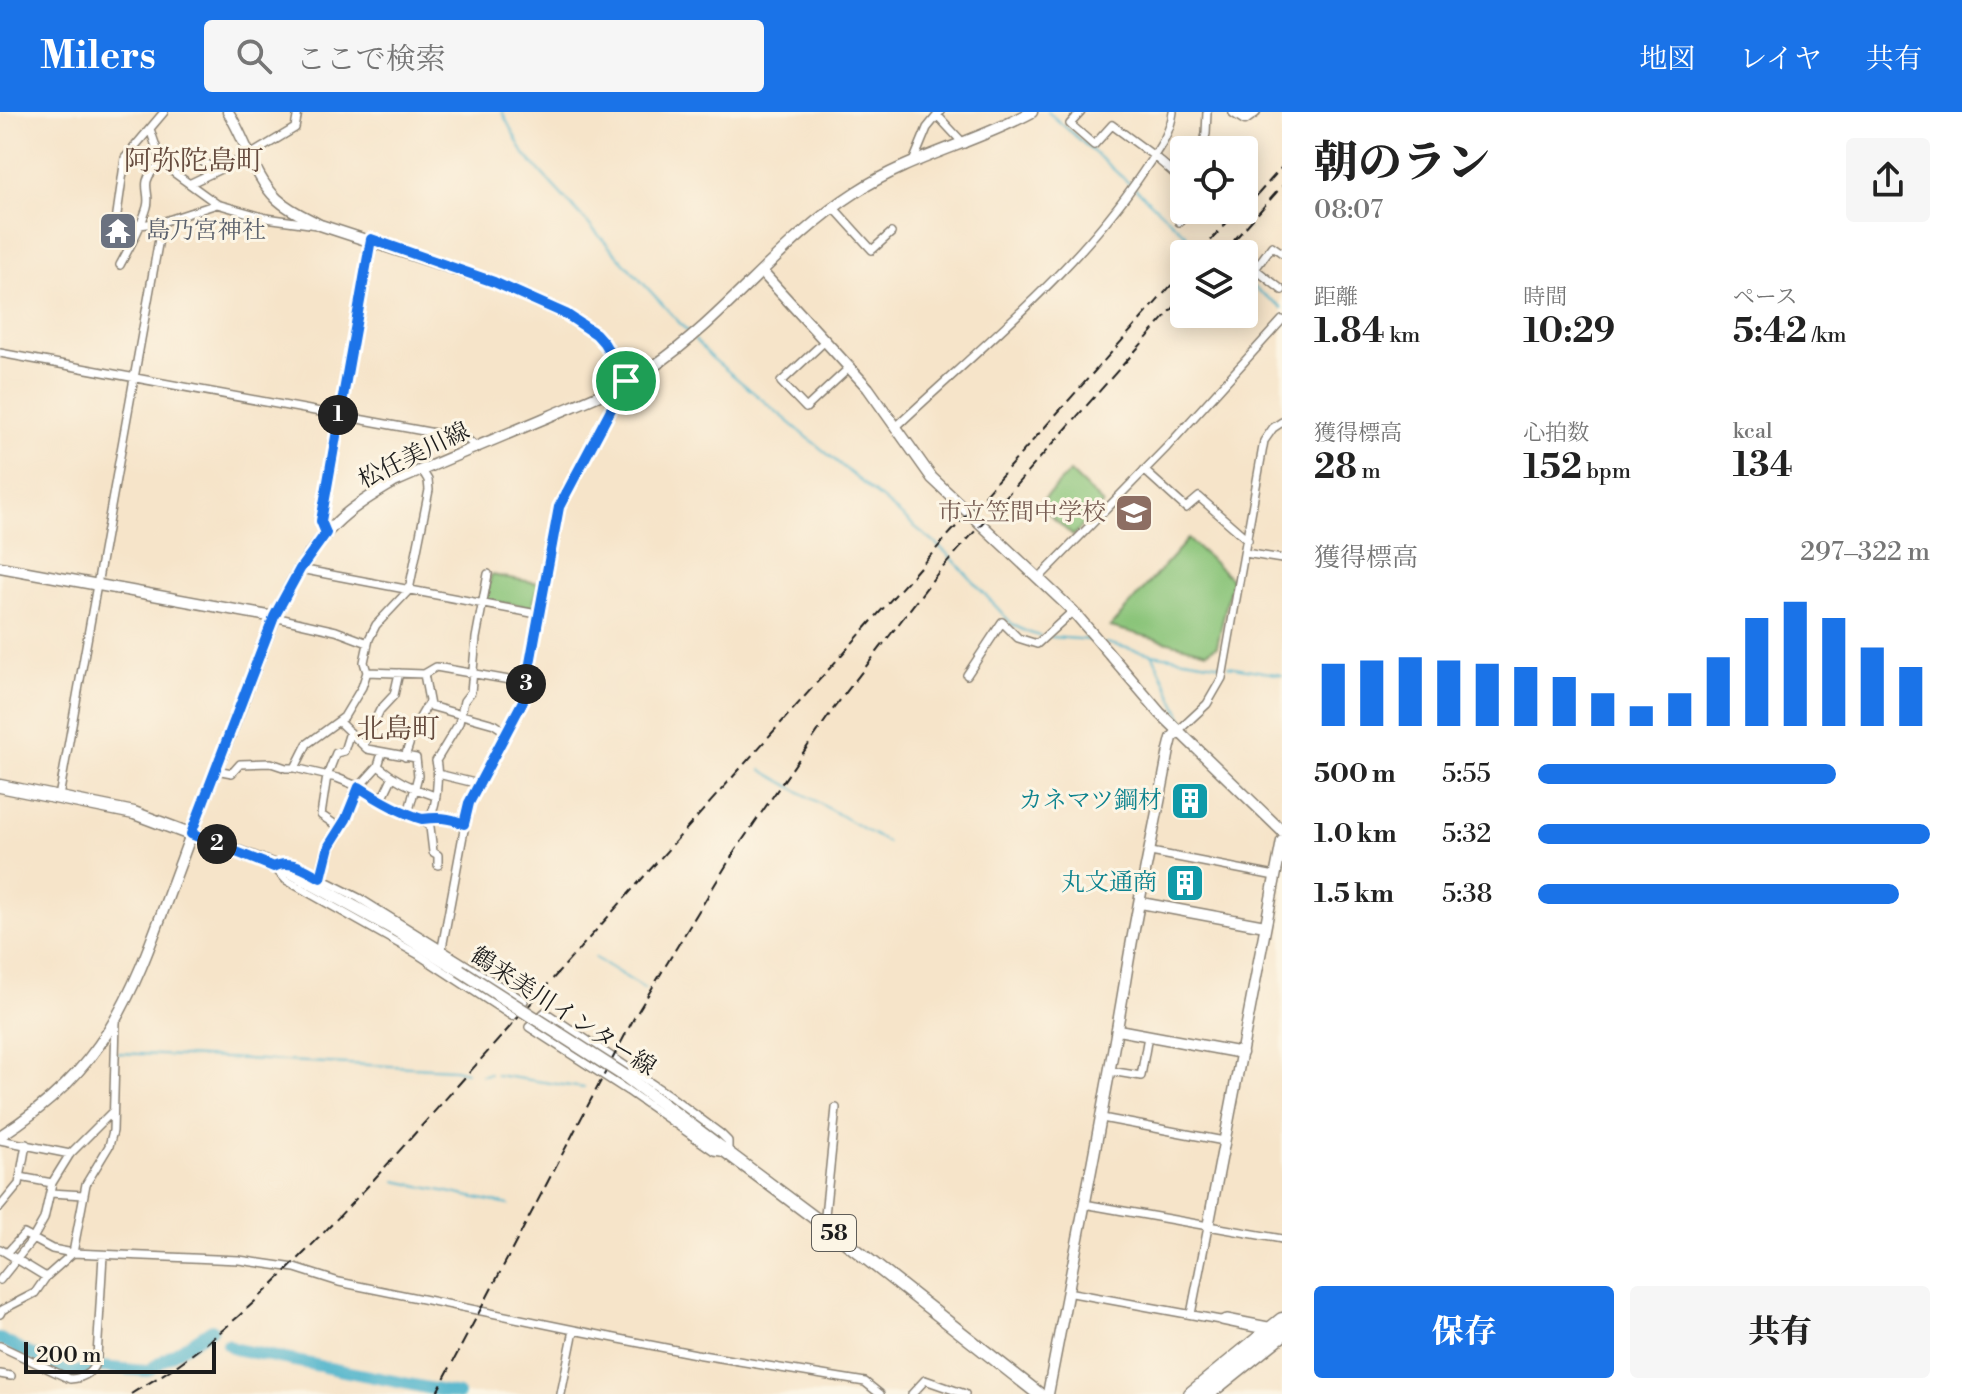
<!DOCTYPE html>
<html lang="ja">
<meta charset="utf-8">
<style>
:root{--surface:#fff;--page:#f6f6f6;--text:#222;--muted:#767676;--accent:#1a73e8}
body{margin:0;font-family:"Libre Bodoni","Noto Serif JP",serif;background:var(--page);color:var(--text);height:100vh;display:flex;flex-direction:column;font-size:30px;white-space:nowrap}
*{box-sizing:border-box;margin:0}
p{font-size:26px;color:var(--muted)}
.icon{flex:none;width:44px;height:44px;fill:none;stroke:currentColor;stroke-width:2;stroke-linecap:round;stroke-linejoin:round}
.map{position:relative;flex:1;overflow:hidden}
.sheet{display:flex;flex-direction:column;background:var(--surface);width:680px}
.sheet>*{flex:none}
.buttons{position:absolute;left:1170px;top:24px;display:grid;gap:16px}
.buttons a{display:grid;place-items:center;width:88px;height:88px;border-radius:8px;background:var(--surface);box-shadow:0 4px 20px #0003;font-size:40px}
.scale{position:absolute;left:24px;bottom:20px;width:192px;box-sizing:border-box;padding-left:8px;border:4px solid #1c1c1c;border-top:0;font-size:22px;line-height:28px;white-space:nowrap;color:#1c1c1c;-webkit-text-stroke:6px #fcf5e5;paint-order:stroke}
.pin{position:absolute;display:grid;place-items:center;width:68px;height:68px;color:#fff;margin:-34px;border:4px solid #fff;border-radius:50%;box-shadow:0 2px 8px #0007}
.km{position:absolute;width:40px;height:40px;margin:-20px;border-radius:50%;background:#222;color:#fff;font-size:22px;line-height:40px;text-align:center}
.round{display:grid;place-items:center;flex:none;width:84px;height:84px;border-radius:8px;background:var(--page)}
.headline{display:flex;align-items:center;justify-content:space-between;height:136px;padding:0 32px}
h1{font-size:44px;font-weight:800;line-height:60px}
.stats{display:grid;grid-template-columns:repeat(3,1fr);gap:12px;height:136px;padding:8px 32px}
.stats div{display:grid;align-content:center}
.stats b{font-size:34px;font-weight:800}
.stats small{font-size:22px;font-weight:400}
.stats p{font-size:22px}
.chart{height:224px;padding:16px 32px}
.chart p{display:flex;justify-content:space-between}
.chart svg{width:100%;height:144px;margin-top:8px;stroke:var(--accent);stroke-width:6}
.button{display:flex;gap:16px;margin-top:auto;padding:16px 32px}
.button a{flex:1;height:92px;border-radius:8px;background:var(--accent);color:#fff;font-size:32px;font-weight:800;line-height:92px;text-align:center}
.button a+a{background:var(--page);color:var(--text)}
ul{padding:0 32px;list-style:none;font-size:26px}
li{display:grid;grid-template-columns:128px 96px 1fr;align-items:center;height:60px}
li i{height:20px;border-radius:10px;background:var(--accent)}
header{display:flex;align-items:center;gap:48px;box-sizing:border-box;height:112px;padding:0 40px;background:var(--accent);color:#fff}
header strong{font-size:38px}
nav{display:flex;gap:44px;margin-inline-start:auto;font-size:28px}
.search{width:560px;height:72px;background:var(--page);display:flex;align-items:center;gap:20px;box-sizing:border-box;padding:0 28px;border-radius:8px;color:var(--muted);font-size:30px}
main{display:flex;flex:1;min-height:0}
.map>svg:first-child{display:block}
.green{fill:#8ac479;stroke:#53704a;stroke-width:2}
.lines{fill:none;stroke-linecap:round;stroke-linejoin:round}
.stream{stroke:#4cb2cb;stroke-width:2}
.river{stroke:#4cb2cb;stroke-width:12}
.street-casing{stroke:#898072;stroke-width:10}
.secondary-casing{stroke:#898072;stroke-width:13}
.primary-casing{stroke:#898072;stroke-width:15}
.highway-casing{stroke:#898072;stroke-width:17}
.street{stroke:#fff;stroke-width:7}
.secondary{stroke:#fff;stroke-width:10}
.primary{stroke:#fff;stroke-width:12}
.highway{stroke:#fff;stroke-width:14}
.rail{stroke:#1c1c1c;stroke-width:2;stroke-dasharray:12 6;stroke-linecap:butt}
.primary-bridge-casing{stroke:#898072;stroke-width:15;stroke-linecap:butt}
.primary-bridge{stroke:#fff;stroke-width:12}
.route-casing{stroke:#fff;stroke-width:16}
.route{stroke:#1a73e8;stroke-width:10}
.labels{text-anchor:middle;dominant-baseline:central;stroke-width:6;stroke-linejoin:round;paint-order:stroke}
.shield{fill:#fcf5e5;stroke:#5f5d58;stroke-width:2}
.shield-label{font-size:22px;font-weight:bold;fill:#1c1c1c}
.worship-label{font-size:24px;fill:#5b616d;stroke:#fcf5e5;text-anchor:start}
.street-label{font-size:24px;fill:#1c1c1c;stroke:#fcf5e5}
.education-label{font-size:24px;fill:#785e54;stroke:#fcf5e5;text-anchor:end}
.culture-label{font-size:24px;fill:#0d838f;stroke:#fcf5e5;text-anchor:end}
.quarter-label{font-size:28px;fill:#664c3f;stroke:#fcf5e5}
</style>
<header>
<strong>Milers</strong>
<div class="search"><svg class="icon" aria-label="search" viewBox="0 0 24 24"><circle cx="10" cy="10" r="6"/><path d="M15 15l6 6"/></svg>ここで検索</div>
<nav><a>地図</a><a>レイヤ</a><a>共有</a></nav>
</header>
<main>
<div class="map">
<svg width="1282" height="1282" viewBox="0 0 1282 1282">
<rect width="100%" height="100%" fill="#fcf5e5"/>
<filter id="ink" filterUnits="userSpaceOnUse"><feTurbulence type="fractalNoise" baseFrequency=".0125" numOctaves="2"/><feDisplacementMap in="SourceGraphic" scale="16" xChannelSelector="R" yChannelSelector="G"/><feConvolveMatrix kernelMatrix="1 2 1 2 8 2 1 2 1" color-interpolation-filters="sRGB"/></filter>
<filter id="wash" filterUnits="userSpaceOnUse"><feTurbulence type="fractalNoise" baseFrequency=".006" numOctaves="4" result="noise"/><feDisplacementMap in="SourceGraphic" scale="32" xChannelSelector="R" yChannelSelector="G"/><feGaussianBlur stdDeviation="1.8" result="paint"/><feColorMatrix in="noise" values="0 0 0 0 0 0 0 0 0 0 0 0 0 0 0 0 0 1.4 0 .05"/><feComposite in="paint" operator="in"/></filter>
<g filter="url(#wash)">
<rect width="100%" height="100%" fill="#f6e4c9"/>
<path class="green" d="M1070,360l33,32 -30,32 -31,-28 -1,-6z
M1188,427l44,40 -15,67 -10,6 -97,-25z
M491,463l48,8 -7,24 -43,-6 -3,-2z"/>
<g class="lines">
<path class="stream" d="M502,0l22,42 164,178
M1048,0l82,72
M1135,76l64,59
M1244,168l38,28
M695,228l17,18 237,197 63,69 15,8 13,4
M1051,525l41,3
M1106,531l46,11 70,11
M1153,543l31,67
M1228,554l54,9
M1187,615l5,9 90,87
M762,658l126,73
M595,846l50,31
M118,941l336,16 12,3
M481,963l9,-1
M496,963l88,13
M396,1069l113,24"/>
<path class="river" d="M0,1227l69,34 18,-3
M227,1232l8,5 85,17
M100,1255l47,4 65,-42
M324,1255l134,27"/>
</g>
</g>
<g filter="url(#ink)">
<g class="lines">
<g class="street-casing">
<path id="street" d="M164,0l-39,46 -9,63 24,4 22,-3 55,-18 49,14 51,7
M1081,0l-11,12 24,21 18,-20 42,31 30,26
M937,3l27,29
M150,17l12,35 55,40
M1202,36l4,-14 1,-22
M913,50l14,-34 13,-16
M191,71l59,-28 45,-27 3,-16
M834,96l38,42 19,-17
M1179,110l11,-12
M1282,141l-10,-7 -17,23 27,21
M120,153c10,-19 21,-37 27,-58 3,-10 -2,-17 0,-26 5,-20 33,-21 49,-24l20,14
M825,229l-44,41 25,26 43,-40
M0,241l467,86 9,8
M896,315c85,-80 182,-158 247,-255 13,-20 27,-36 30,-60
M1144,358l42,38 13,-11 49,43
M326,421l-5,-12 50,-282
M1245,441l37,6
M300,457l237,45
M1039,466l128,-131 115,-127
M274,505l62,14 32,12
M367,560l57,2 12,-7 90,16
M424,562l6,32 64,18 12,8
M967,563l35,-53 16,16 19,6 36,-33
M339,610l28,27 49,9 2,18 -10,38
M1178,619l29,-27 15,-26 42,-237 9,-13 9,-6
M364,632l16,-34 14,-15 5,-22
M382,641l-4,13c18,15 35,23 57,30
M405,645l10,-31 14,-24
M295,656l42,10 20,8 28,18 26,12c7,2 14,5 19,-1 7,-7 9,-44 6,-54l23,-38 5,-22 7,-9 5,-54 12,-64
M216,658l16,3 8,-9 31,-1 15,5h9l12,-24 37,-27 18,-30 5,-15 -3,-10 5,-23 7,-14 33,-35 20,-100 -1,-10 -6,-10
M438,662l41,10
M59,685l103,-575
M381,689l11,-23
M430,704l34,8
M425,707l5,8 3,25 5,3v10
M340,716l-19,-13 6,-39 9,-23 8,-2 6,-19
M1151,740l124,24
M281,751l11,1 67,34 165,103 -12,15 -93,-61 -133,-75 -12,-13z
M321,766l8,-32 17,-27 13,-32 19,-21
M442,836l27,-145 54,-102 36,-194 67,-125
M545,900l125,84 51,38 7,7v12l-14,-2 -86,-60 -99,-64z
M1110,959l31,5 7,-40
M1102,1006l122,23
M0,1028l70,14
M20,1065l32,6
M50,1081l34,2
M1084,1092l198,35
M0,1095l19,-23 7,-40
M824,1113l12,-117
M0,1137l46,28 27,-24 13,-69 23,-38 4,-15 3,-109
M7,1141l17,-19 28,15 21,4 166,7 56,8 44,14 235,48 122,24 169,28 15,12
M0,1168l32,-40 12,-21 8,-36 18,-29 43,-43
M1067,1180l153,28 7,-2 46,9
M0,1202l2,-4 33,-17 11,-16
M1191,1202l17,-87
M1222,1209l38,8
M0,1234l70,33c14,-1 24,-6 27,-22l6,-102
M0,1262l11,2
M561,1282l13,-64
M912,1282l13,-14 40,14"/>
</g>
<g class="secondary-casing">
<path id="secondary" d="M228,0c18,27 25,64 49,87 13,12 28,18 43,26l174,57 72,32 30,20 8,9 22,38
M1234,0l11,7 10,-7
M762,160l106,116 64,90 141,133 87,102 122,118
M0,455l274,50
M1141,791l124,23
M1118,918l124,23
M0,1024c117,-74 136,-155 182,-277 19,-53 41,-105 61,-158 24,-63 43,-129 92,-177 17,-17 38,-29 59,-42 52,-23 104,-44 156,-66 35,-15 73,-29 104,-50 73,-50 127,-126 202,-174 53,-35 119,-49 176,-80
M1208,1115l74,-386
M1048,1282c26,-137 54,-274 77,-412 12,-78 30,-155 44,-232l3,-12 6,-7"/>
</g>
<g class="primary-casing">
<path id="primary" d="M0,674l134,27 157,59 103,57 66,41
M625,964l199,149 215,169"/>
</g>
<g class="highway-casing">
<path id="highway" d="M1191,1282l91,-74
M1207,1282l75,-60"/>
</g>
<use href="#street" class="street"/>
<use href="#secondary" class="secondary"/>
<use href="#primary" class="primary"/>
<use href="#highway" class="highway"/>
<path class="rail" d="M1244,98l38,-43
M1199,142l39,-44
M1222,142l60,-68
M131,1282c17,-11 36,-21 52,-33 69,-50 126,-113 185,-175l816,-915
M436,1282l198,-376 101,-167 99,-143 103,-134 247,-278"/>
<g class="primary-bridge-casing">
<path id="primary-bridge" d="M460,858l165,106"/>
</g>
<use href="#primary-bridge" class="primary-bridge"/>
</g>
</g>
<g class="lines" filter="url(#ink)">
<g class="route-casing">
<path id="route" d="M371,127l123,43 72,32 30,20 8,9 22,38 -67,126 -36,194 -54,102 -5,21c-16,-7 -27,-7 -42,-5 -23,-7 -43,-19 -63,-32l-13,32 -17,27 -8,32c-14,-7 -31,-20 -47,-11l-83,-33 83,-217 26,-48 26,-36 -5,-12z"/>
</g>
<use href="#route" class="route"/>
</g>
<defs>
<g id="temple-square" transform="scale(2)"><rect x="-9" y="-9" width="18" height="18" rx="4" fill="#6b7280" stroke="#fcf5e5"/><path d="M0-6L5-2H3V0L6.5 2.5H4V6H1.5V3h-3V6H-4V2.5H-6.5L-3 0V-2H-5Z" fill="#fff"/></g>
<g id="school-square" transform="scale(2)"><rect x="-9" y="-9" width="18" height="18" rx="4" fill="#8d6e63" stroke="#fcf5e5"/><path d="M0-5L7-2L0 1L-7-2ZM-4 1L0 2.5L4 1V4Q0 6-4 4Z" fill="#fff"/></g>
<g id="building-square" transform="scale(2)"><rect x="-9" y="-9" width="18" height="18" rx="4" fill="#0f9aa8" stroke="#fcf5e5"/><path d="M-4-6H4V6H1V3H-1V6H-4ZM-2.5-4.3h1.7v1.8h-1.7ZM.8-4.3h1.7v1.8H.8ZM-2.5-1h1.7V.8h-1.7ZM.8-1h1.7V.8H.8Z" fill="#fff"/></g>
</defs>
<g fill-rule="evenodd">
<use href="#temple-square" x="118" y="119"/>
<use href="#school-square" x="1134" y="401"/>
<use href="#building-square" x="1190" y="689"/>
<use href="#building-square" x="1185" y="771"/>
</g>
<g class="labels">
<rect class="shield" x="812" y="1103" width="44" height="36" rx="6"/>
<g class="shield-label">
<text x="834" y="1121">58</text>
</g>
<g class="worship-label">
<text x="146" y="119">島乃宮神社</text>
</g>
<g class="street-label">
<text transform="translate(414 344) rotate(-26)">松任美川線</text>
<text transform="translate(563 900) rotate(33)">鶴来美川インター線</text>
</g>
<g class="education-label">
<text x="1106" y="401">市立笠間中学校</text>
</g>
<g class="culture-label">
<text x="1162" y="689">カネマツ鋼材</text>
<text x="1157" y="771">丸文通商</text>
</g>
<g class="quarter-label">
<text x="194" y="49">阿弥陀島町</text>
<text x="398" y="617">北島町</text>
</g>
</g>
</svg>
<div class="buttons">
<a><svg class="icon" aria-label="locate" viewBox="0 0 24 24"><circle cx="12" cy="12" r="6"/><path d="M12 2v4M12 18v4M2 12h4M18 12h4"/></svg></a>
<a><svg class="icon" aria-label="layers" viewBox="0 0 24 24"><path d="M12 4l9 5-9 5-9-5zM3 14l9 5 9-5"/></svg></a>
</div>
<div class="scale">200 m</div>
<div class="pin" style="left:626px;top:269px;background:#1e9e55"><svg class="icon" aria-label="arrive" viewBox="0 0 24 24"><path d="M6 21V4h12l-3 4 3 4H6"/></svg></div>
<b class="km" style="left:338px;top:303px">1</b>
<b class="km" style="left:217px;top:732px">2</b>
<b class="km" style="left:526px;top:572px">3</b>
</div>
<section class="sheet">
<div class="headline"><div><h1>朝のラン</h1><p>08:07</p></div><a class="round"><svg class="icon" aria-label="share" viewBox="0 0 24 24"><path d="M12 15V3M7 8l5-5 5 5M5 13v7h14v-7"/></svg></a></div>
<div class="stats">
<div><p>距離</p><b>1.84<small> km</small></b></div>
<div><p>時間</p><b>10:29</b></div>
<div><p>ペース</p><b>5:42<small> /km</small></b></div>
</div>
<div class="stats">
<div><p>獲得標高</p><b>28<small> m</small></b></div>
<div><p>心拍数</p><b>152<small> bpm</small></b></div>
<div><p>kcal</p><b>134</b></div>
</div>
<div class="chart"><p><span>獲得標高</span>297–322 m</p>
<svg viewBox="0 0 160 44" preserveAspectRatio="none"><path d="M5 44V25M15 44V24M25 44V23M35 44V24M45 44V25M55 44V26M65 44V29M75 44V34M85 44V38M95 44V34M105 44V23M115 44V11M125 44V6M135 44V11M145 44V20M155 44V26"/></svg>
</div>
<ul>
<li><b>500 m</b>5:55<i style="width:76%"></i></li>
<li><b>1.0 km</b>5:32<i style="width:100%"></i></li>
<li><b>1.5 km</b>5:38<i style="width:92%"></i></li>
</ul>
<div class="button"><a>保存</a><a>共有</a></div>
</section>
</main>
